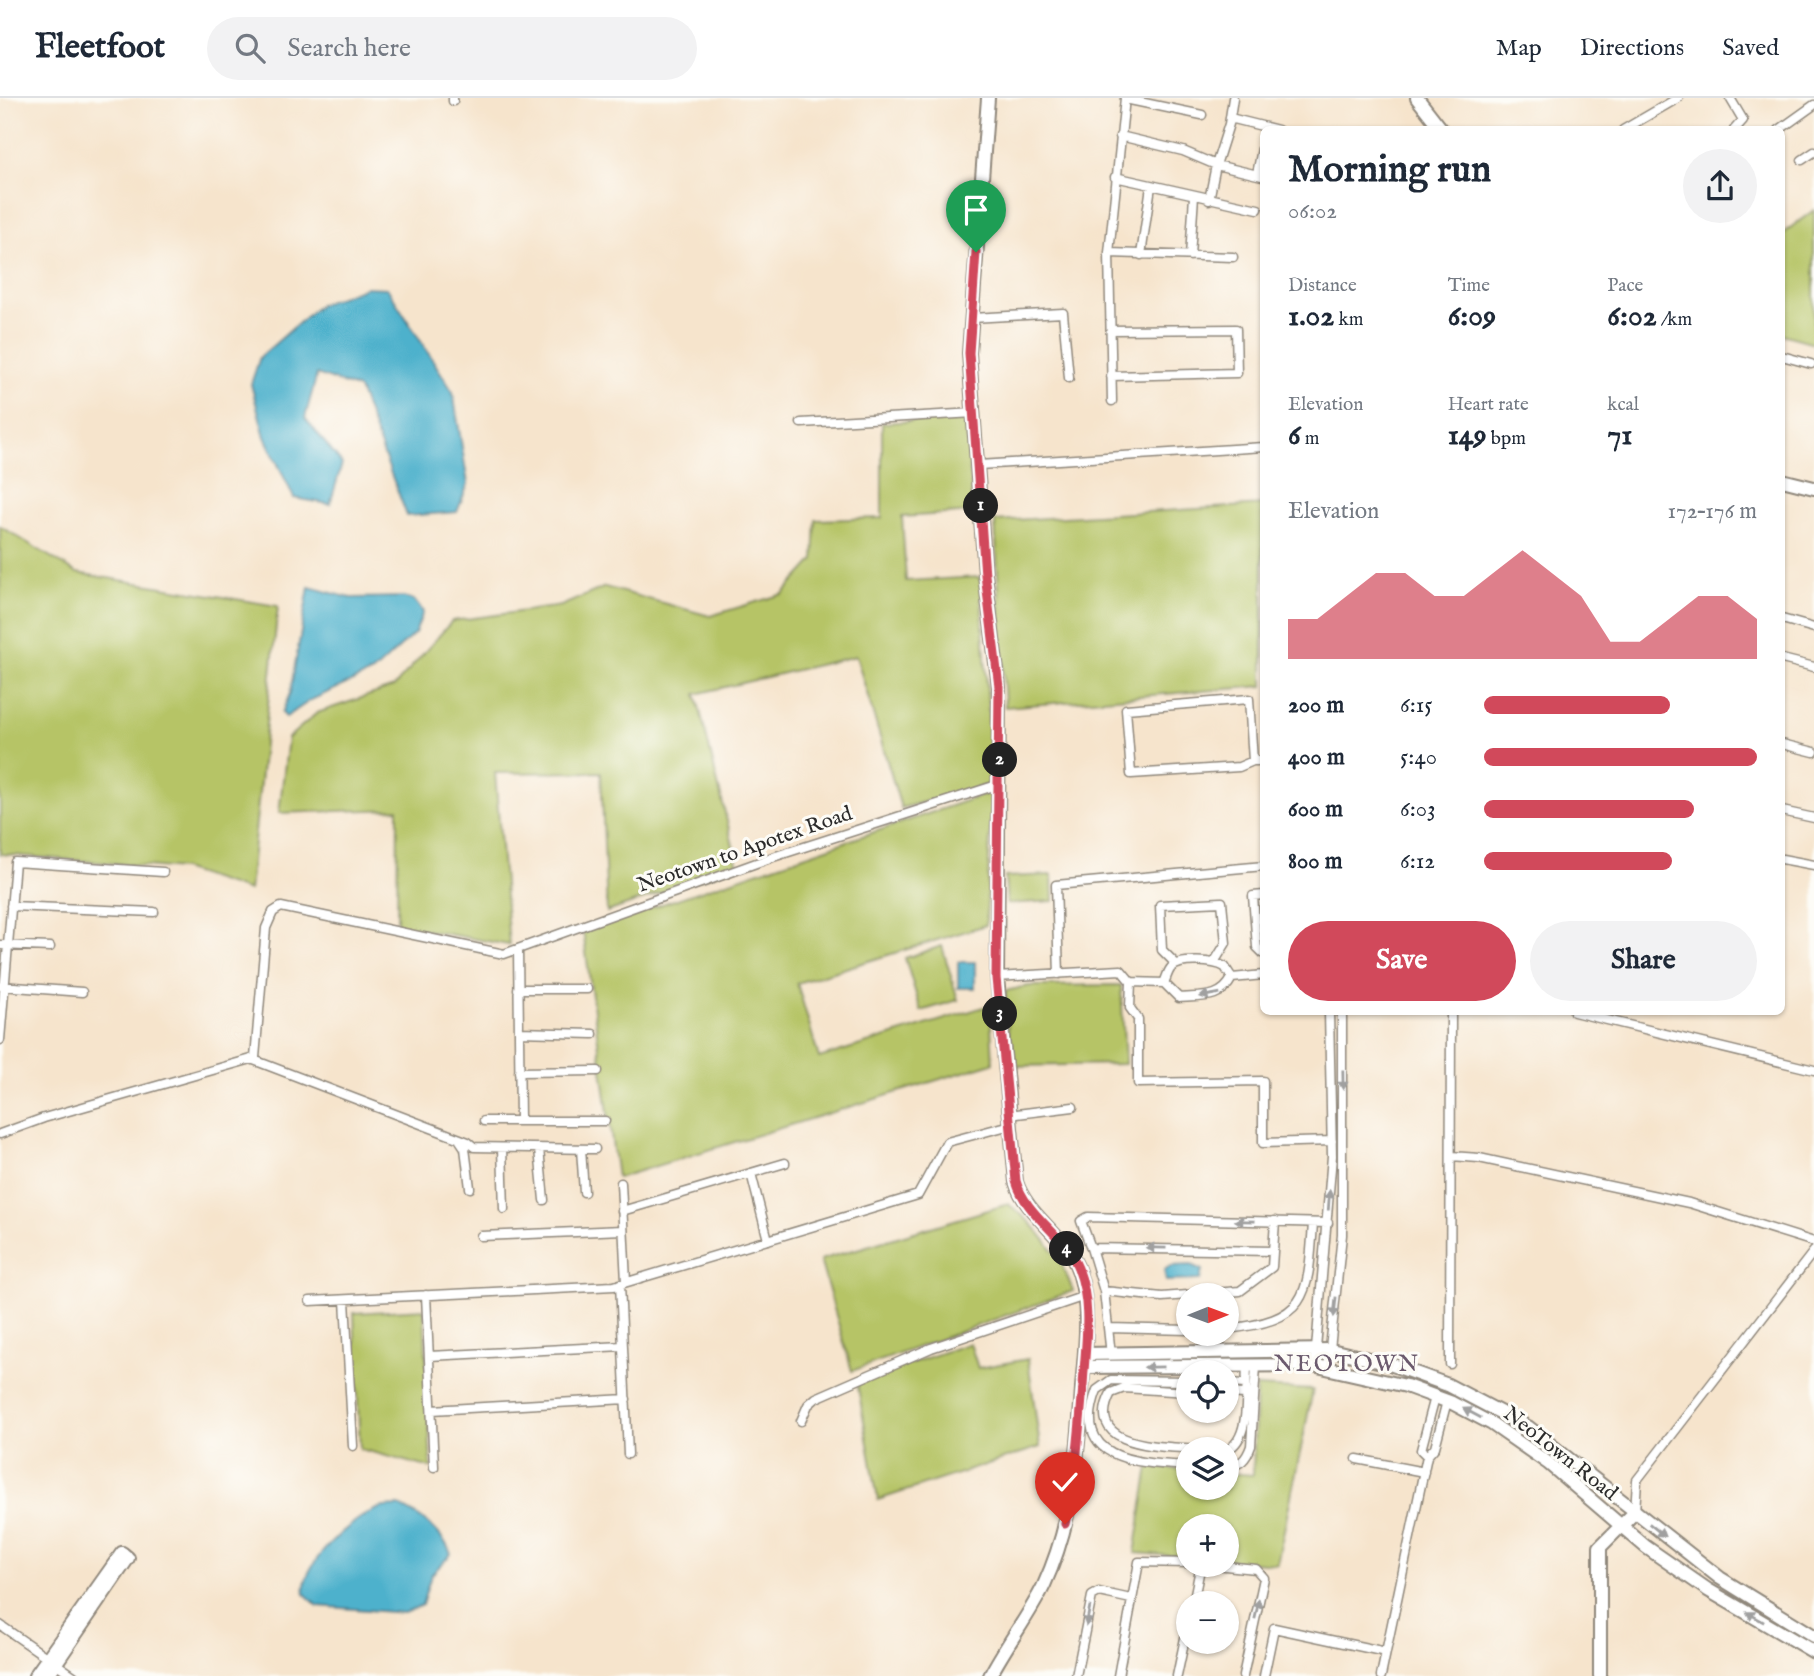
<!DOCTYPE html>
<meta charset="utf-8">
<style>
:root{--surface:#fff;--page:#f2f2f3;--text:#1f2937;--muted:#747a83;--line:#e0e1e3;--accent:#d1495b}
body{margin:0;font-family:"IM FELL English",serif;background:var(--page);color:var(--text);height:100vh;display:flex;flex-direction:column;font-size:26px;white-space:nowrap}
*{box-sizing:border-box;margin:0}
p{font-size:23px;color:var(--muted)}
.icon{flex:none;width:38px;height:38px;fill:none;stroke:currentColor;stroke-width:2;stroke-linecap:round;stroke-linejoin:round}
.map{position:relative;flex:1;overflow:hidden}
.side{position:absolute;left:1260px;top:28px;width:525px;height:889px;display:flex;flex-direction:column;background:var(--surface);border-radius:10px;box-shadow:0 2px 5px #0004}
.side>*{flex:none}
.needle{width:46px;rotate:89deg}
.controls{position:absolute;left:1176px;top:1185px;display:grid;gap:14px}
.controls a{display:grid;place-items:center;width:63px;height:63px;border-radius:50%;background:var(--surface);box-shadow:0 2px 5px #0004;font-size:35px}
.pin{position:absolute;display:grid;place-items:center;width:60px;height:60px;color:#fff;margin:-72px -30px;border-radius:50% 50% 50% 0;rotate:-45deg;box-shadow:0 0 7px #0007}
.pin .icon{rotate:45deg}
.km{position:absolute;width:35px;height:35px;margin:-18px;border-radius:50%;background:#222;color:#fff;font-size:19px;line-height:35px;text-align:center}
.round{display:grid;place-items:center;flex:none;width:74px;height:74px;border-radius:37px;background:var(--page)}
.headline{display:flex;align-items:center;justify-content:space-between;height:119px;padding:0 28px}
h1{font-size:38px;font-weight:700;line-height:52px}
.figures{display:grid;grid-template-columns:repeat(3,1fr);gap:10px;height:119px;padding:7px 28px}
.figures div{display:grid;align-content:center}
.figures b{font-size:30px;font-weight:700}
.figures small{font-size:19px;font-weight:400}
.figures p{font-size:19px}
.chart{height:196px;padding:14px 28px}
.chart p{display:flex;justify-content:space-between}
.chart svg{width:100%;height:126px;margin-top:7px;fill:var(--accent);opacity:.7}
.primary-button{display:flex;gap:14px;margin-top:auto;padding:14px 28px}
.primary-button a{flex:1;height:80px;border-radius:42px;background:var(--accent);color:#fff;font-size:28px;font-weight:700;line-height:80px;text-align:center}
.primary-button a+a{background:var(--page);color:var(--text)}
ul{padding:0 28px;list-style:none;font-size:23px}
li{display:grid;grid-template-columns:112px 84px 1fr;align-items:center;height:52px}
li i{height:18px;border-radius:9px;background:var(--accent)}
header{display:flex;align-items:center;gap:42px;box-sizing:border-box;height:98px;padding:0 35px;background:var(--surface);border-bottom:2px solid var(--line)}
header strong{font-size:33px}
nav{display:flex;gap:38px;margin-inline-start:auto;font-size:24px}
.search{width:490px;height:63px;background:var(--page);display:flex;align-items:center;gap:18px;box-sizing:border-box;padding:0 24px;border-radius:38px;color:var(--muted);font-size:26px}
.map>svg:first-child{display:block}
.green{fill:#b6c466;stroke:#707848;stroke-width:2}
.water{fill:#4db1cc;stroke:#3c6e7c;stroke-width:2}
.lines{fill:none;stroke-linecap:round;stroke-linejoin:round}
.street-casing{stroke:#90887c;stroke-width:11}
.secondary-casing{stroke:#90887c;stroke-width:16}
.street{stroke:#fff;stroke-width:8}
.secondary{stroke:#fff;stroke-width:12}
.oneway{fill:#a0a0a0}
.route-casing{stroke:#fff;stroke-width:14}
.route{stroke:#d1495b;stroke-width:9}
.labels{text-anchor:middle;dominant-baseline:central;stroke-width:6;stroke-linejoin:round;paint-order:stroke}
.street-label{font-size:21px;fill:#2b2b2b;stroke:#fdfcf7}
.neighbourhood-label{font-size:23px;letter-spacing:2px;fill:#6b5a6d;stroke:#fdfcf7}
</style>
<header>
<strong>Fleetfoot</strong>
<div class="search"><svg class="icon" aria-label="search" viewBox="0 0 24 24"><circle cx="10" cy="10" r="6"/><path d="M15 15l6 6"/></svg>Search here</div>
<nav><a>Map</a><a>Directions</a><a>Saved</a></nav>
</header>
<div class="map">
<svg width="1814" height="1578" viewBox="0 0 1814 1578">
<rect width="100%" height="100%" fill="#fdfcf7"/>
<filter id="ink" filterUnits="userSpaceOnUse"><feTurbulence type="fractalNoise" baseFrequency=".0143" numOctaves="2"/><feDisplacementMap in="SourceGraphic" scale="14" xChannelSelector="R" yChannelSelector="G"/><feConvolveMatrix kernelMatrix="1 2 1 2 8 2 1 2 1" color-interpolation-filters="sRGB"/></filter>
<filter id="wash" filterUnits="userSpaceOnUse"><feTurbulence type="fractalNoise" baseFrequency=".00686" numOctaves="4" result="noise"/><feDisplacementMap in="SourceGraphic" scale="28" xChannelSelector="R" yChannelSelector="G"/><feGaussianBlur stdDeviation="1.57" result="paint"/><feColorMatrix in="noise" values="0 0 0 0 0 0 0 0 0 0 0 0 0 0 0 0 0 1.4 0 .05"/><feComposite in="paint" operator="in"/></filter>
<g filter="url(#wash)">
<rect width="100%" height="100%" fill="#f6e4cc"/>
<path class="green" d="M1814,112v133l-32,-9v-100z
M966,320l7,94 -71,5 4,64 74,-4 13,207 -92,24 -45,-152 -160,38 42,172 -131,46 -6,-140 -106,1 14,172 -112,-20 1,-116 -119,4 9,-75 29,-25 77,-26 58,-66 109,-15 44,-19 105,29 73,-22 31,-34 2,-40 66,-2v-95z
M1263,407v181l-258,21 -10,-186z
M0,428l77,47 201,33 -29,285 -67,-22 -182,-15z
M992,694l-6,133 -189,58 22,75 171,-53 3,58 -376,115 -34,-247z
M1052,777l1,26 -46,3 -2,-27z
M942,848l16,54 -37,11 -16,-53z
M1121,887l4,79 -114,2 -6,-75 24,-5z
M1008,1106c31,22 52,51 65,87l-221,80 -32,-111z
M424,1211l7,159 -71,-19 -6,-136z
M970,1245l8,25 50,-9 12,88 -162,53 -21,-118z
M1256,1289l57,3 -36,174 -50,-4v-34h-39v31l-53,-4 14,-86 39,3v18h39v-15l26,2z"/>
<path class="water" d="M366,189l21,1 66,104 15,92 -11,28 -50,4 -48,-127 -42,-15 -12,44 37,46 -12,40 -36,-6 -29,-61 -14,-53 9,-27 59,-52z
M309,489l42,11 52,-1 11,3 9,12 -8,21 -42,39 -62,28 -25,17 -4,-4 8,-20z
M958,864h17v26h-17z
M1191,1167l11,5 -2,10 -34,1 -2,-11 7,-4z
M399,1408c21,9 44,26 52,48l-20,21 -9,30 -18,8 -86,-7 -13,-12c-5,-29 46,-75 72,-85 6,-3 15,-2 22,-3z"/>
</g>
<g filter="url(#ink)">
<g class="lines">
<g class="street-casing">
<path id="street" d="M1233,0l-4,26 -13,41 46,11
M1730,0l13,22 -9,10
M1125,1l77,16
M453,3v-3
M1230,20l48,12
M1623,32l55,-32
M1779,32l35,-25
M1120,38l63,15 33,14 -7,35
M1802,62l12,-8
M1257,76l6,-30
M1115,79l143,32
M1109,155l124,4
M1141,157l10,-69
M1190,158l4,-60
M972,220l91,-5 6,65
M1111,232l125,-1 1,44 -126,3
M1782,258l29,8
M1112,303l-3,-148 16,-155
M801,325l174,-10
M979,367l285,-18
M1782,521l32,9
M1782,561l32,8
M1782,646l32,8
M1253,663l-4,-62 -123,10 5,65 108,-7 14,-6h11
M1782,713l32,7
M1782,761l32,6
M1264,797l-11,1 4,51 7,7
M11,808l143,6
M0,847l50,2
M518,851l2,172
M1176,866l-14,-14 -2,-45 62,-3 4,41 -11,18
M1059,876l-3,-89 208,-19
M997,879l124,-7 10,12 33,1 15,15c22,-2 42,2 53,-20l-7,-11c-10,-6 -45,-9 -54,1 -3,3 -5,11 -7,15
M1232,880l32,-3
M1131,884l-1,26 8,11v64l125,-2v62l69,-2
M1,888l81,6
M518,891h69
M1574,914l240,58
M519,934l74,2
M0,942l15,-178 148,10
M251,961l217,83 6,5 121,2
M519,974l79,-1
M1009,1017l64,-8
M484,1023h121
M0,1036l44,-16 211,-60 11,-130 7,-16 8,-5 223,47 269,-97 227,-73
M459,1041l6,9 5,40
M502,1050l2,61
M539,1051l5,51
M581,1051l3,43
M1451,1058l28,2 210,45 125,39
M751,1075l17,67
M621,1085l5,99
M622,1113l163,-48
M481,1138l142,-6
M1091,1150l-10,-27 7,-4 240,6
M620,1186l8,170
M1104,1193l58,6 78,-6 32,-24 3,-46
M426,1197l8,172
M345,1202l8,146
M310,1203l304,-15 304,-91 29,-53 64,-17
M1109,1230l79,2
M1227,1231c82,-9 81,-32 86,-106
M1111,1257l-7,-64 -13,-43 182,3
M429,1258l194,-10
M1450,1266l1,-352
M1313,1267l3,-16 16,-193 -3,-144
M1328,1270l14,-133v-223
M1188,1283l-77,-1 -14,10c-27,71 41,73 91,76
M1227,1285l18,1
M1188,1294l-64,-4 -13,5c-29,56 54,53 86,56
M1227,1295l17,1
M1435,1299l-14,53 6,6 8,-9 12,-46
M432,1312l194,-11
M801,1323l7,-16 8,-7 115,-50 154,-52
M1227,1352c25,-12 18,-60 20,-84
M1357,1361l67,13
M1227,1370c14,-4 19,-8 24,-22l5,-80
M1635,1414l2,-32 177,-229
M1205,1466l51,5 8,9 -21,98
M1193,1505l8,-39
M0,1527l74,51
M1076,1578l16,-80 7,-4 32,7
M1118,1578l21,-114 49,1
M1177,1578l11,-52
M1264,1578l10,-48 112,24
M1381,1578l46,-220"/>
</g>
<g class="secondary-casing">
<path id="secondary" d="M988,0l-19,255 16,221 14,113 -2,290 19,205c11,35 51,54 63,90 12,39 6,76 3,116 -4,68 -9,134 -38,197 -15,31 -38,60 -54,91
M1417,0l25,32
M1782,382l32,8
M1085,1256l246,-4 59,14 58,21 80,42 192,151 94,58
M1084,1269l229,-2 93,21 46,17 40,21 56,39 98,84 62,43 106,62
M35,1578l87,-123 6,5 -81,118
M1600,1578v-129l35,-35"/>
</g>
<use href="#street" class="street"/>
<use href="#secondary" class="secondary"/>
</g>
<defs><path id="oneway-solid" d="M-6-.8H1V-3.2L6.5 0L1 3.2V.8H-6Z" transform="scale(1.75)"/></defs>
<g class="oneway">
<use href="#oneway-solid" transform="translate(1210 897) rotate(170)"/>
<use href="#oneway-solid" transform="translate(1343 982) rotate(89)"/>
<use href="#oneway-solid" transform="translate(1329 1102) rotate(-86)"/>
<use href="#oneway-solid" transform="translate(1245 1123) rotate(-179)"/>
<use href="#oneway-solid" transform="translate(1156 1150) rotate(-179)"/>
<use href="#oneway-solid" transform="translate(1335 1209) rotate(96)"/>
<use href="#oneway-solid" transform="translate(1154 1269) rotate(179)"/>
<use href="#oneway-solid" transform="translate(1472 1315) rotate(-152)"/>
<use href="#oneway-solid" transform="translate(1657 1432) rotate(39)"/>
<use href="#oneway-solid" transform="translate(1257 1511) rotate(-78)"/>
<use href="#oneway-solid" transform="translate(1088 1518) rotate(101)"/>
<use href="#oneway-solid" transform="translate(1755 1519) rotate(-150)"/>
</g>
</g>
<g class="lines" filter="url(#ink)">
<g class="route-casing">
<path id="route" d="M976,154l-7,101 16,222 14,112 -3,291 20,203c10,35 48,53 62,87 15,38 7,78 5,118 -4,47 -7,92 -18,138"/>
</g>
<use href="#route" class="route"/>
</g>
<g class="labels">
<g class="street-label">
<text transform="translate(745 752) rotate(-19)">Neotown to Apotex Road</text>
<text transform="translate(1560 1356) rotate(38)">NeoTown Road</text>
</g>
<g class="neighbourhood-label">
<text x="1347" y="1266">NEOTOWN</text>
</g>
</g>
</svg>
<div class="controls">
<a><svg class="needle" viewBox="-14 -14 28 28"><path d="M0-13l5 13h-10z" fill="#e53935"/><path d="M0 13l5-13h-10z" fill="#747a83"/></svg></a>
<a><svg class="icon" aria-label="locate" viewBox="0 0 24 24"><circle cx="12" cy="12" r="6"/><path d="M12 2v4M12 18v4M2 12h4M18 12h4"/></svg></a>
<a><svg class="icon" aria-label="layers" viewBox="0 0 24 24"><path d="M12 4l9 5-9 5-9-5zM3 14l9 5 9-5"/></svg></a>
<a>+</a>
<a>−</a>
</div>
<div class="pin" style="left:976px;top:154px;background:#1e9e55"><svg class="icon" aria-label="arrive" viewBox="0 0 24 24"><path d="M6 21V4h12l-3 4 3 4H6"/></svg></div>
<div class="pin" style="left:1065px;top:1426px;background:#d93025"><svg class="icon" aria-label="check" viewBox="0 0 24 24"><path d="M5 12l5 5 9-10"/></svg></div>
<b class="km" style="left:981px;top:408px">1</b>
<b class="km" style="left:1000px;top:662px">2</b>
<b class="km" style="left:1000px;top:916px">3</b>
<b class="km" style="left:1067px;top:1151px">4</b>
<section class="side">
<div class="headline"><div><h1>Morning run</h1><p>06:02</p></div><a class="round"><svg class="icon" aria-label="share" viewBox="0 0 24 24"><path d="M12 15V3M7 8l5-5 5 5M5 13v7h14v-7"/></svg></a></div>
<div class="figures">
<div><p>Distance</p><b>1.02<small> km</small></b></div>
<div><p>Time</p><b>6:09</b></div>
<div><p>Pace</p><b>6:02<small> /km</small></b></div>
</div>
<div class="figures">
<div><p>Elevation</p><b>6<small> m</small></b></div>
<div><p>Heart rate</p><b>149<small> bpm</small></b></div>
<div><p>kcal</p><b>71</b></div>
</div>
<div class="chart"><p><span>Elevation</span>172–176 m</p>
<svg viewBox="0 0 160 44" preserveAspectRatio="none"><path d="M0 44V30L10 30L20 22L30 14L40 14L50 22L60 22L70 14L80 6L90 14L100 22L110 38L120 38L130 30L140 22L150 22L160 30V44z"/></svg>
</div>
<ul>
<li><b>200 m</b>6:15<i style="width:68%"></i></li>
<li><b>400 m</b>5:40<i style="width:100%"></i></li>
<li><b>600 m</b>6:03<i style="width:77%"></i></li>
<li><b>800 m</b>6:12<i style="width:69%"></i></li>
</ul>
<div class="primary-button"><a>Save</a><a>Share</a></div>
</section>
</div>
